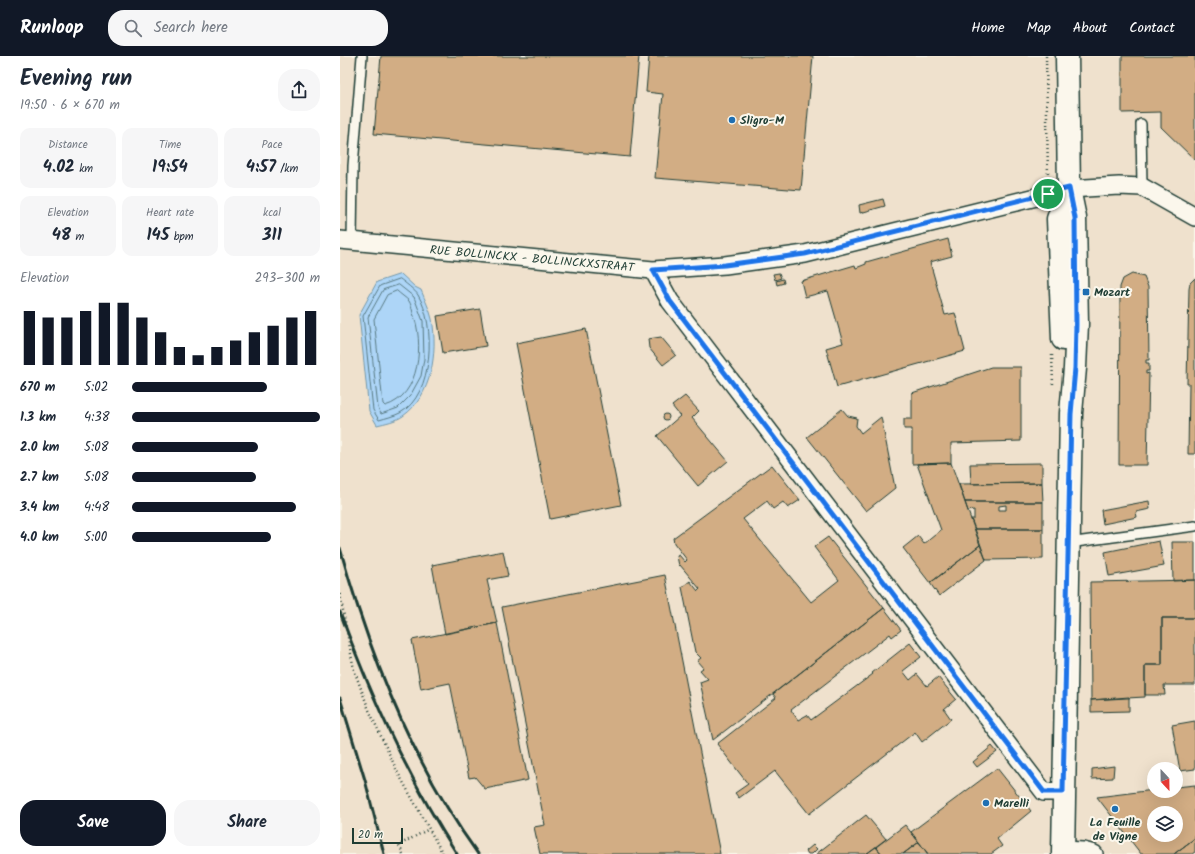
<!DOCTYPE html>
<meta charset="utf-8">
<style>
:root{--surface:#fff;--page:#f6f6f7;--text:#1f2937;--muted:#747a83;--accent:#111827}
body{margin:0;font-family:Kalam,sans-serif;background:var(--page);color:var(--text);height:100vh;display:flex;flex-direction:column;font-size:15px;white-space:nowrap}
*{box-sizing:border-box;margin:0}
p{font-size:13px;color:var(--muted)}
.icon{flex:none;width:22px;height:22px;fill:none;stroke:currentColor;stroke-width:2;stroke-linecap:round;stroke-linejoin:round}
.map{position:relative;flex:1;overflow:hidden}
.details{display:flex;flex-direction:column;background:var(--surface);width:340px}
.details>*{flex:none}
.needle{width:26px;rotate:158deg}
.controls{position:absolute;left:807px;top:706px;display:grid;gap:8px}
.controls a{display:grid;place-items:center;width:36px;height:36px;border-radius:50%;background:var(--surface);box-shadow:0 4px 16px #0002;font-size:20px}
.scale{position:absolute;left:12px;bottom:10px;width:51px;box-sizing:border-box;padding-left:4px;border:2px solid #1f3d34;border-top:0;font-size:11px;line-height:14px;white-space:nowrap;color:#1f3d34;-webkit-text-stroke:3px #fbf7ec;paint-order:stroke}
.pin{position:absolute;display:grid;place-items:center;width:34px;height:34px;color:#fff;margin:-17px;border:2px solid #fff;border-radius:50%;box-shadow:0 1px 4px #0007}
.round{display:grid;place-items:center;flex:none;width:42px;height:42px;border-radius:16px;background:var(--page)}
.summary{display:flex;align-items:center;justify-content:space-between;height:68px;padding:0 20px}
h1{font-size:22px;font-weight:800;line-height:30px}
.stats{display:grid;grid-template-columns:repeat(3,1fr);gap:6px;height:68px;padding:4px 20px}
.stats div{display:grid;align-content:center;border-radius:10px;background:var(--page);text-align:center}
.stats b{font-size:17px;font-weight:800}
.stats small{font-size:11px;font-weight:400}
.stats p{font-size:11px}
.chart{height:112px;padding:8px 20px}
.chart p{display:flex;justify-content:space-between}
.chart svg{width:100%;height:72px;margin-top:4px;stroke:var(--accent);stroke-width:6}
.cta{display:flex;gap:8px;margin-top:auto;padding:8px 20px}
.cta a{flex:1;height:46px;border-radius:16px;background:var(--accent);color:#fff;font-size:16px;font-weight:800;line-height:46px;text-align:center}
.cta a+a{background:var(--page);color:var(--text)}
ul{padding:0 20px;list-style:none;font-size:13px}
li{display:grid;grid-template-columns:64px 48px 1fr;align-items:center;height:30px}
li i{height:10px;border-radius:5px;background:var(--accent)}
header{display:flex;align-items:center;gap:24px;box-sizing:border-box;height:56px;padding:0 20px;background:var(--accent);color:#fff}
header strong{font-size:19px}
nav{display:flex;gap:22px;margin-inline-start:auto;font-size:14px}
.search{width:280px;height:36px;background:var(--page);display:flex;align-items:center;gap:10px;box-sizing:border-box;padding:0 14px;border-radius:16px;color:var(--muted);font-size:15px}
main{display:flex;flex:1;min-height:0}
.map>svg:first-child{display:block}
.built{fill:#efe1cd;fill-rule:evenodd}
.water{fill:#add5f7;stroke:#7498a9}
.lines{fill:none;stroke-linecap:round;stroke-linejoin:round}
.shore{stroke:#587a82;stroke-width:1}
.building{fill:#d2ad84;stroke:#1f3d34;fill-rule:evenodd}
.service-casing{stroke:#1f3d34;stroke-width:12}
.minor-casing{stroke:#1f3d34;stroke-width:20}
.tertiary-casing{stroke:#1f3d34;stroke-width:25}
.path{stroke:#1f3d34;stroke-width:2.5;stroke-dasharray:1 3;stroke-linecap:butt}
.service{stroke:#fbf7ec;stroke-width:9}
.minor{stroke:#fbf7ec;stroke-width:17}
.tertiary{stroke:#fbf7ec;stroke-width:22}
.rail{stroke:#1f3d34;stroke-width:3}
.route-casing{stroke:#fff;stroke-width:8}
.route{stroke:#1a73e8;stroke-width:5}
.poi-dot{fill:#1f6fb2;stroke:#fbf7ec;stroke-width:1.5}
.labels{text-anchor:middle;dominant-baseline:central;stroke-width:4;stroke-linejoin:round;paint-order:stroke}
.poi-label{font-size:12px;font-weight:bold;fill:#1f3d34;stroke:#fbf7ec;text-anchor:start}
.street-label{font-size:12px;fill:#1f3d34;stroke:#fbf7ec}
</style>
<header>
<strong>Runloop</strong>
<div class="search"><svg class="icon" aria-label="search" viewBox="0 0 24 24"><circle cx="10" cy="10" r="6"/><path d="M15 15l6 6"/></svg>Search here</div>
<nav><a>Home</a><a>Map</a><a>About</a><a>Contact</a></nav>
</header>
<main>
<section class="details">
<div class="summary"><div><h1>Evening run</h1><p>19:50 · 6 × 670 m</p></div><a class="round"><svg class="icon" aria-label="share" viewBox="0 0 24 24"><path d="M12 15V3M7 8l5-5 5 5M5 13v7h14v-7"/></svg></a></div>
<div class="stats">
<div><p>Distance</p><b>4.02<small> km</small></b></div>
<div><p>Time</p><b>19:54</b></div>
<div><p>Pace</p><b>4:57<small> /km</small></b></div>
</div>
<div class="stats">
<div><p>Elevation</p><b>48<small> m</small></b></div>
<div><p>Heart rate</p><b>145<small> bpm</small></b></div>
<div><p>kcal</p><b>311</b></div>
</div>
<div class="chart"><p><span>Elevation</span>293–300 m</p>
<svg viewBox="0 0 160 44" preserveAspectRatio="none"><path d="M5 44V11M15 44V15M25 44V15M35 44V11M45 44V6M55 44V6M65 44V15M75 44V24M85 44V33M95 44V38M105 44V33M115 44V29M125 44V24M135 44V20M145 44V15M155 44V11"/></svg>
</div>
<ul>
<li><b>670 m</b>5:02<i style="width:72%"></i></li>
<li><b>1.3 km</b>4:38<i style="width:100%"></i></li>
<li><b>2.0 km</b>5:08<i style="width:67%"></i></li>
<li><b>2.7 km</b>5:08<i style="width:66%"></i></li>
<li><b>3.4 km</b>4:48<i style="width:87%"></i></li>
<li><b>4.0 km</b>5:00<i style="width:74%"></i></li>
</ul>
<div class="cta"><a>Save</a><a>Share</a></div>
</section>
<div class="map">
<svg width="855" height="798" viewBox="0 0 855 798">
<rect width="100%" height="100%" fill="#fbf7ec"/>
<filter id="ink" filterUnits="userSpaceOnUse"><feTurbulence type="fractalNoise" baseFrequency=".025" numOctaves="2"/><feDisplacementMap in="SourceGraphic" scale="8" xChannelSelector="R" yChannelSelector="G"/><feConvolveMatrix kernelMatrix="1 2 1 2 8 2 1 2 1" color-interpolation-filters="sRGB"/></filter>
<g filter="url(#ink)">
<path class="built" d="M0,0h855v798h-855zM814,713h22v22h-22zM814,757h22v22h-22z"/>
<path class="water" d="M61,218l14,13 6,3c4,10 9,20 11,29 6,33 0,77 -29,97 -7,5 -18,7 -26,9l-8,-14 -10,-96 18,-33z"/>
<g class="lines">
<path class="shore" d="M60,223c4,3 16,12 18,16 18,29 16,100 -18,118 -6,3 -14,5 -21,7l-6,-10 -10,-94 17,-30z
M59,229l15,12 9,24 1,38 -3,17 -11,20 -12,12 -17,6 -3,-6 -10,-91 15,-27z
M57,235c3,3 9,7 12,10 2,3 3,8 4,12 11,29 8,83 -28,93l-2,-2 -9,-85 13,-24z"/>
</g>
<path class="building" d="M41,0h258l-9,101 -256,-23z
M309,0h164l-12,134 -146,-12 8,-84 -17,-2z
M782,0h73v104l-34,-33v-15l-39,1z
M543,143l2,7 -25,7 -1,-8z
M608,183l4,17 -22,6 15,53 10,-2 10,38 -128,36 -11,-39 17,-5 -15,-52 -23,6 -4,-16 54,-16 1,3 10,-4v-2z
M439,217l2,5 -6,2 -2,-6z
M792,218l12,3 4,10 1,73h-3v3h3v8h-3v3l3,-1 -2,92h-28l1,-178 3,-8z
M855,222v176h-7l1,-70h-2l2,-95 1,-6z
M443,223l1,4 -7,2 -1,-4z
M140,253l6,37 -43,7 -6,-37z
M246,273l35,176 -71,14 -34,-176z
M321,281l15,18 -13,10 -14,-17 -1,-9z
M651,311h30v74l-70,2v20l-39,1v-35h-8v-10h8v-26z
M345,340l14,15 -7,7 36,43 -30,25 -41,-50 23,-20 -8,-10z
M502,353l6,7 9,2 -1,8 5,7 20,-16 14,71 -29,23 -59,-74z
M323 361a3 3 0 1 1 6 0a3 3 0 1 1-6 0Z
M611,407l29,82 -50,38 -27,-35 15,-12 6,8 17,-14 -24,-66z
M702,407v20l-71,1 -1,-20z
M432,409l28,35 -12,8 -5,-6 -10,7 -6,-8 -24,18 68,83 28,-22 -25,-33 14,-10 56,71 -171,132 -13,-58 8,-3 -8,-9 3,-2 -6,-7 4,-3 -6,-6 -13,-65 8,-6 8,10 2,-2 -20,-24 -1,1 -2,-10 2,-1 6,7 2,-2 -13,-17 -1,-5z
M702,427l1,19h-78l-6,-18z
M809,445l1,8 -14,3 1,5 -34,7 -2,-14z
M625,446h78v27h-68l-4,-10h3v-9l-6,1zM666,449v5h-7v-4z
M635,473h68v30l-57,1z
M819,485l5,25 -55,10 -4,-24z
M832,486h23v38l-22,1z
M640,489l6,15 -47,36 -9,-13z
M163,495l5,25 -21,4 10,43 -52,11 -13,-69z
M325,519l55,279h-180l-6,-27 11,-2 -43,-218z
M855,524v38h-33v47h-17v32l-54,3 -1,-118z
M544,552l17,22 -9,7 -2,-3 -99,76 7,10 9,-5 4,5 62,-46 -1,-1 38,-30 11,14 -18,14 7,9 7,-6 10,12 11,-9 18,22 -12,10 7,10 -29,23 -7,-10 -106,82 -34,-43 -36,27 -4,-5 13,-9 -31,-40 59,-46 -3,-4z
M822,562h33v67h-31l1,10h-20v-30h17z
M157,567l31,157 -43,9 -10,-12 -6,1 -19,-95 -29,6 -9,-49z
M789,641v14l-38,1v-12z
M855,665v48l-15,2 -8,-46z
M652,690l5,6 -20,15 -4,-5z
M774,710l-1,12 -21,1v-10z
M657,712l34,43 -34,28 5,7 -11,8h-63l-17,-22z
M855,729v53l-21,16h-33l-44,-57 57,-7 22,1v-4zM814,757h22v22h-22z
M526,759l20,24 -20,15h-50z
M565,769l14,17 -16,12h-21l-6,-7z
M855,782v14l-3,2h-18z
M579,786l9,12h-25z
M473,789l4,4 -5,5h-4l-2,-3z
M536,791l6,7h-16z"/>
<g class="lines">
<g class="service-casing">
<path id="service" d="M801,68l1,63
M12,186l1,-76 9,-110
M728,487l127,-17"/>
</g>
<g class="minor-casing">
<path id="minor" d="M0,184l313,30 72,-5 80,-11 264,-65 50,-3 23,1 53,30
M313,214l17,31 374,491h19
M723,794l20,1 11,3"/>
</g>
<g class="tertiary-casing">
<path id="tertiary" d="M723,283l-5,-120 11,-30
M723,798l8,-441 4,-45 2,-44 -2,-106 -6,-29 -2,-133"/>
</g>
<path class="path" d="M706,0l2,122
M712,299l1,29
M0,538l14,76 15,40 28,61 46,83
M63,798l-4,-9 30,-16"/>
<use href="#service" class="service"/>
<use href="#minor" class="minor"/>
<use href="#tertiary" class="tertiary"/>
<path class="rail" d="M0,492c30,108 72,215 138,306
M0,556c31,85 68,166 117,242
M0,642l25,82 19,74"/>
</g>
</g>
<g class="lines" filter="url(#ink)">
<g class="route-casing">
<path id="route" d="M729,132l6,30 1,106 -1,44 -4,46 -8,378h-19l-374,-491 -17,-31 72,-5 80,-11z"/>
</g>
<use href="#route" class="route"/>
</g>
<g class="poi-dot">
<circle cx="392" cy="64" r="4"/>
<rect x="742" y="232" width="8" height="8" rx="2"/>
<circle cx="646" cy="747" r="4"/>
<circle cx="775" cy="753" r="4"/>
</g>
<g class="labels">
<g class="poi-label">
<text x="400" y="64">Sligro-M</text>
<text x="754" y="236">Mozart</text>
<text x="654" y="747">Marelli</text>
<text x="775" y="766" text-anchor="middle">La Feuille<tspan x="775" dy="14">de Vigne</tspan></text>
</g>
<g class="street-label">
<text transform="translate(192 203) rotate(5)">RUE BOLLINCKX - BOLLINCKXSTRAAT</text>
</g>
</g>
</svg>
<div class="controls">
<a><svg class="needle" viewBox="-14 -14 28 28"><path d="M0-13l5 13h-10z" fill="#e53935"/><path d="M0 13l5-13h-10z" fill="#747a83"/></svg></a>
<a><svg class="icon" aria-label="layers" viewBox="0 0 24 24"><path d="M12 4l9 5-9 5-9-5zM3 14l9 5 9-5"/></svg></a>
</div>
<div class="scale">20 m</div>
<div class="pin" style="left:708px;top:138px;background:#1e9e55"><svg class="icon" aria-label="arrive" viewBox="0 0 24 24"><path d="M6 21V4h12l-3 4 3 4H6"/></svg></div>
</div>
</main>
